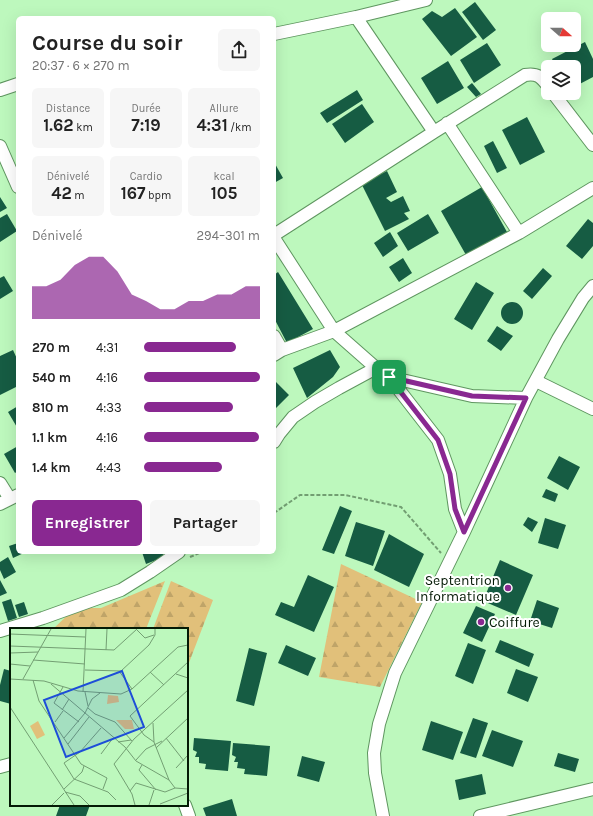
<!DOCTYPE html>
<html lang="fr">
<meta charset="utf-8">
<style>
:root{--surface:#fff;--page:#f6f6f6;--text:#222;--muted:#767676;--accent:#892891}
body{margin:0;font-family:Karla,sans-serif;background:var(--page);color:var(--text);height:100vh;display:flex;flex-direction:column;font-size:15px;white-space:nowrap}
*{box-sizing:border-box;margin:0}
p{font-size:13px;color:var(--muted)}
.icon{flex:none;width:22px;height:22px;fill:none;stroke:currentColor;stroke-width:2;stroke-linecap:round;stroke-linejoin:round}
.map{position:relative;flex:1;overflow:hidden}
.side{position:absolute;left:16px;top:16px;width:260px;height:538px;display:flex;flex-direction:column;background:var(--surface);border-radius:6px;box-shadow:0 4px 16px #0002}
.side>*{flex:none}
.needle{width:26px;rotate:111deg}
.tools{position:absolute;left:541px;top:12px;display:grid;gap:8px}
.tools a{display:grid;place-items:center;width:40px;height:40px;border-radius:6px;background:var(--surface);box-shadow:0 4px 16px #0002;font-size:20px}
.pin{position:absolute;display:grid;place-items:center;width:34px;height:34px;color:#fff;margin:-17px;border-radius:8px;box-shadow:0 2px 6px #0006}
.round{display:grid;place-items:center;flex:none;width:42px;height:42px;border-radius:6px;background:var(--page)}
.head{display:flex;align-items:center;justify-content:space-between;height:68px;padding:0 16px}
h1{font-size:22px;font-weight:700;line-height:30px}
.figures{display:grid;grid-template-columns:repeat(3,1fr);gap:6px;height:68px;padding:4px 16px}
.figures div{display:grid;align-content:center;border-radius:6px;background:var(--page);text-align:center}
.figures b{font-size:17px;font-weight:700}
.figures small{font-size:11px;font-weight:400}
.figures p{font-size:11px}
.chart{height:112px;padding:8px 16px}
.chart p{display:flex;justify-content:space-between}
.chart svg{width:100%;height:72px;margin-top:4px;fill:var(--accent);opacity:.7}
.action{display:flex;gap:8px;margin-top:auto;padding:8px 16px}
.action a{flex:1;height:46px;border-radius:6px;background:var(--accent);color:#fff;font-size:16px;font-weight:700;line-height:46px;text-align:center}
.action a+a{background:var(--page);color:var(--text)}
ul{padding:0 16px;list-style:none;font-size:13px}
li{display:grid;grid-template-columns:64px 48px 1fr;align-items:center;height:30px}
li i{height:10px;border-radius:5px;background:var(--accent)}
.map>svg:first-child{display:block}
.forest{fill:url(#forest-firs)}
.building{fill:#165c43}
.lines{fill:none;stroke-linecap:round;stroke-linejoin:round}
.minor-casing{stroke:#5f9660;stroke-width:14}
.path{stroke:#729e72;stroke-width:2;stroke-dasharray:4 2;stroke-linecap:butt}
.minor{stroke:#fff;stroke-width:12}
.route-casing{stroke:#fff;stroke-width:8}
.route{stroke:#892891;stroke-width:5}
.poi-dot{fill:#892891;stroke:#fff;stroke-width:1.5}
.labels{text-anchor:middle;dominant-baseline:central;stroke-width:4;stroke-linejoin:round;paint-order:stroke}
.poi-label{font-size:14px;fill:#041a05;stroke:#fff;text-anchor:end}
.inset-road{fill:none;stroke:#739f73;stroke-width:1}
.view{fill:#1d4ed8;fill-opacity:0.15;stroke:#1d4ed8;stroke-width:2}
.inset-edge{fill:none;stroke:#041a05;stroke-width:2}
</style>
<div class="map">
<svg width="593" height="816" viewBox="0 0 593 816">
<defs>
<pattern id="forest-firs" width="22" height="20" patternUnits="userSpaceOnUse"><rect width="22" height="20" fill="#e1c07a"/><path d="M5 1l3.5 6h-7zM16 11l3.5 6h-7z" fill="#bfa468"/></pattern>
</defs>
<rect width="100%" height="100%" fill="#bdf8bd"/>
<path class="forest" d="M341,564l81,38 -42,85 -61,-10z
M165,581l-19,48h-93l22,-21h26z
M171,581l42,19 -26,68v-39h-34z"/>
<path class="building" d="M475,2l21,28 -13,10 -21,-28z
M455,8l22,29 -26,19 -29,-37 10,-8 10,6z
M585,42l8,17v18l-19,10v-20h-18l-4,-8z
M487,43l14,22 -27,18 -14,-23z
M448,61l16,27 -27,16 -16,-26z
M472,83l9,11 -5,3 -9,-10z
M357,90l6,10 -36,23 -7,-10z
M362,104l12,18 -29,21 -13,-19z
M527,117l18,35 -25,13 -18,-35z
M493,141l14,27 -10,5 -13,-27z
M274,162l9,16 -9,5z
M387,171l10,21 -11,6 5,4 12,-6 7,15 -6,2 5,6 -24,12 -24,-48z
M482,187l25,45 -41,23 -25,-44z
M0,197l7,11 -7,4z
M7,214l10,17 -17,11v-24z
M428,214l11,19 -31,18 -11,-18z
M588,219l5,4v23l-11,13 -16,-13z
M390,232l8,14 -15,11 -9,-14z
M403,258l9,15 -13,9 -10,-15z
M543,268l9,8 -20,23 -9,-8z
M278,272l35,57 -26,14 -13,-25v-43z
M4,276l9,15 -13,8v-21z
M476,282l18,11 -22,37 -18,-11z
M501 313a11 11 0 1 1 22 0a11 11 0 1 1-22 0Z
M497,326l16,10 -12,15 -14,-10z
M13,350l5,11v25l-18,9v-39z
M330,350l10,17 -7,10 -26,21 -14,-30z
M276,382l13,13 -15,15v-26z
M18,406v23l-10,-17z
M18,446v25l-3,2 -11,-19z
M559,456l21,11 -12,23 -21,-12z
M546,489l12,5 -3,8 -13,-5z
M340,506l12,5 -18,43 -12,-4z
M528,517l10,5 -6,10 -9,-7z
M545,518l21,7 -8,24 -20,-6z
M356,522l29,9 -12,35 -28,-10z
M389,534l35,20 -15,33 -35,-17z
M18,543v9h8l-13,6 -4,-12z
M142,552h20l2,5 -18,7z
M8,557l8,15 -12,7 -4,-9v-8z
M500,560l33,15 -17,40 -33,-14z
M308,575l26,12 -20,45 -39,-17 6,-13 13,5z
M0,580l7,13 -7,3z
M11,599l6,19 -9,3 -6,-19z
M537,600l22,8 -7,20 -22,-7z
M24,602l4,12 -9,3 -4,-12z
M476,606l19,8 -13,28 -19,-9z
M500,640l34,14 -5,13 -34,-15z
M468,643l18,7 -13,34 -18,-8z
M286,645l30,13 -8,18 -30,-13z
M249,648l18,5 -13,53 -18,-5z
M4,669l7,2v33l-11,-3v-16z
M516,669l22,8 -10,25 -21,-9z
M473,718l15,5 -12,35 -16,-5z
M431,721l32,11 -10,28 -31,-10z
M492,730l31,11 -10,26 -31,-11z
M194,738l37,3 -3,30 -23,-2 1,-5 -7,-1v-6h-4l2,-5 -4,-2z
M233,743l37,3 -3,30 -23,-2 1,-5 -8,-1 1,-6h-4l2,-5 -4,-2z
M558,753l21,6 -4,13 -21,-6z
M302,756l23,6 -6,20 -22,-6z
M482,774l4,20 -27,6 -4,-20z
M232,799l5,17h-31l-3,-8z
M60,805h30l-4,11h-30z"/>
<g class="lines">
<g class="minor-casing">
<path id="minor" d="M356,17l78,115
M274,34l82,-17 70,-17
M0,90l18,-6
M553,93l40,52
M447,123l72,110
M0,146l18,41
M274,235l160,-103 91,-57c13,-2 16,2 23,11
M274,238l60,93 42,37 13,9 49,63 12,34 5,35 9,23
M274,336l8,14
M274,355l8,-5 52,-19 185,-98 74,-45
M389,377l83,19 54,2
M536,381l57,28
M274,442l5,-8 14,-17 22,-15 24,-14 37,-20
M0,483l10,16
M0,504l18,-9
M0,631l43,-13 78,-28 29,-18 29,-20
M0,767l11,-3
M185,805l4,11
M383,816l-8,-43 -1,-20 5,-29 16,-51 69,-141 62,-134 32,-59 25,-41 10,-12
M480,816l113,-27"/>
</g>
<path class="path" d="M274,513l26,-18h45l56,12 40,46
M190,557l12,-5"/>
<use href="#minor" class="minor"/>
</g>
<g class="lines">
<g class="route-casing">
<path id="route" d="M389,377l83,19 54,2 -62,134 -9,-23 -5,-35 -12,-34z"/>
</g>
<use href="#route" class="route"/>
</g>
<g class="poi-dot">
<circle cx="508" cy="588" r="4"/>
<circle cx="481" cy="622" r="4"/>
</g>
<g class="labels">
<g class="poi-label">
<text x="500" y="580">Septentrion<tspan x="500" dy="16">Informatique</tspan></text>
<text x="489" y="622" text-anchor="start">Coiffure</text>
</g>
</g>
<g transform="translate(10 628)">
<rect width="178" height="178" fill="#bdf8bd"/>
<path d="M28,93l7,14 -8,4 -7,-13z" fill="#e1c07a"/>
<path d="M98,67l10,1 1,6 -12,2zM106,92h16l2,9h-9z" fill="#e1c07a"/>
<path class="inset-road" d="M127,2l8,8 9,-3M0,6l75,3M0,18l104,4 23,-21M96,22l1,-21M0,25l28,-1M23,32l52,4M0,36l20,2M75,42l36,1 28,-26 6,-10v-6M109,43l13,18M140,44l14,13M166,46l12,4M0,51l34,2 34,10 43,3 11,-5 46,-42 10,-2M13,51l28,-50M23,52l6,21 42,63 26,14 -4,11M41,56l74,63 11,14 33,19 6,8 13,1M53,59l-9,16 25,19M73,64l3,-63M75,64l3,14M0,79l64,98M78,80l7,6 20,8 17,19M52,82l7,-11M45,94l8,-11M143,95l1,19 15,38M91,100l-21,24 -16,11 10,16 34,13 8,8M54,110l21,-25 7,-14 8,-6M156,110l18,23M108,114l13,-2M144,114l-10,-7 -14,-19 58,-54M58,116l21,-27M146,120l32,-30M91,126l12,-16M126,132l10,-11 16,-8M132,137l-3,5 17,20M166,140l12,-13M54,161l18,-17 2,-6M120,163l6,-8 29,9 10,-4M55,164l15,4 9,9M150,176l28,-11M42,177l12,-12M125,177l-3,-11 -18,-30 20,-25 54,-49M139,177l5,-15"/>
<path class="view" d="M112,43l22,56 -78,30 -22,-57z"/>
<rect width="178" height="178" class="inset-edge"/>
</g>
</svg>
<div class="tools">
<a><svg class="needle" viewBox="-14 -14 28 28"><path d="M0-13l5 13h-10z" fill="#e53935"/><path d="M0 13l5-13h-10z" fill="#767676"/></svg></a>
<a><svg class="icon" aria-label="layers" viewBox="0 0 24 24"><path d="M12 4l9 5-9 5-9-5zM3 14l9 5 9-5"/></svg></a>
</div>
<div class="pin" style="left:389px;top:377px;background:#1e9e55"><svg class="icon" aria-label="arrive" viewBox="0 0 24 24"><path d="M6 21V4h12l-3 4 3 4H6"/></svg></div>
<section class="side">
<div class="head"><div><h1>Course du soir</h1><p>20:37 · 6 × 270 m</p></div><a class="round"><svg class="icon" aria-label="share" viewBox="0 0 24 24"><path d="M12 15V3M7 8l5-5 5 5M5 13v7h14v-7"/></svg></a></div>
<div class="figures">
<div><p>Distance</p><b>1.62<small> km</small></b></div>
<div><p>Durée</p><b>7:19</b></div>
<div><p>Allure</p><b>4:31<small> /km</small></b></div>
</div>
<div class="figures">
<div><p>Dénivelé</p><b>42<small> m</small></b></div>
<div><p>Cardio</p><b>167<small> bpm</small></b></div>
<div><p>kcal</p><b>105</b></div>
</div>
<div class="chart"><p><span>Dénivelé</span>294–301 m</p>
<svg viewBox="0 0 160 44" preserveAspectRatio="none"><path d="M0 44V24L10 24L20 20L30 11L40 6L50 6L60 15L70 29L80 33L90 38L100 38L110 33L120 33L130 29L140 29L150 24L160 24V44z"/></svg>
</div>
<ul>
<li><b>270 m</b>4:31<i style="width:79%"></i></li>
<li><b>540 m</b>4:16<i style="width:100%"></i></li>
<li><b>810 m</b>4:33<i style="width:77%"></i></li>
<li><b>1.1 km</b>4:16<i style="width:99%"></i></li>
<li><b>1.4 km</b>4:43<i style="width:67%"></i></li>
</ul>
<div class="action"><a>Enregistrer</a><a>Partager</a></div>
</section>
</div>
